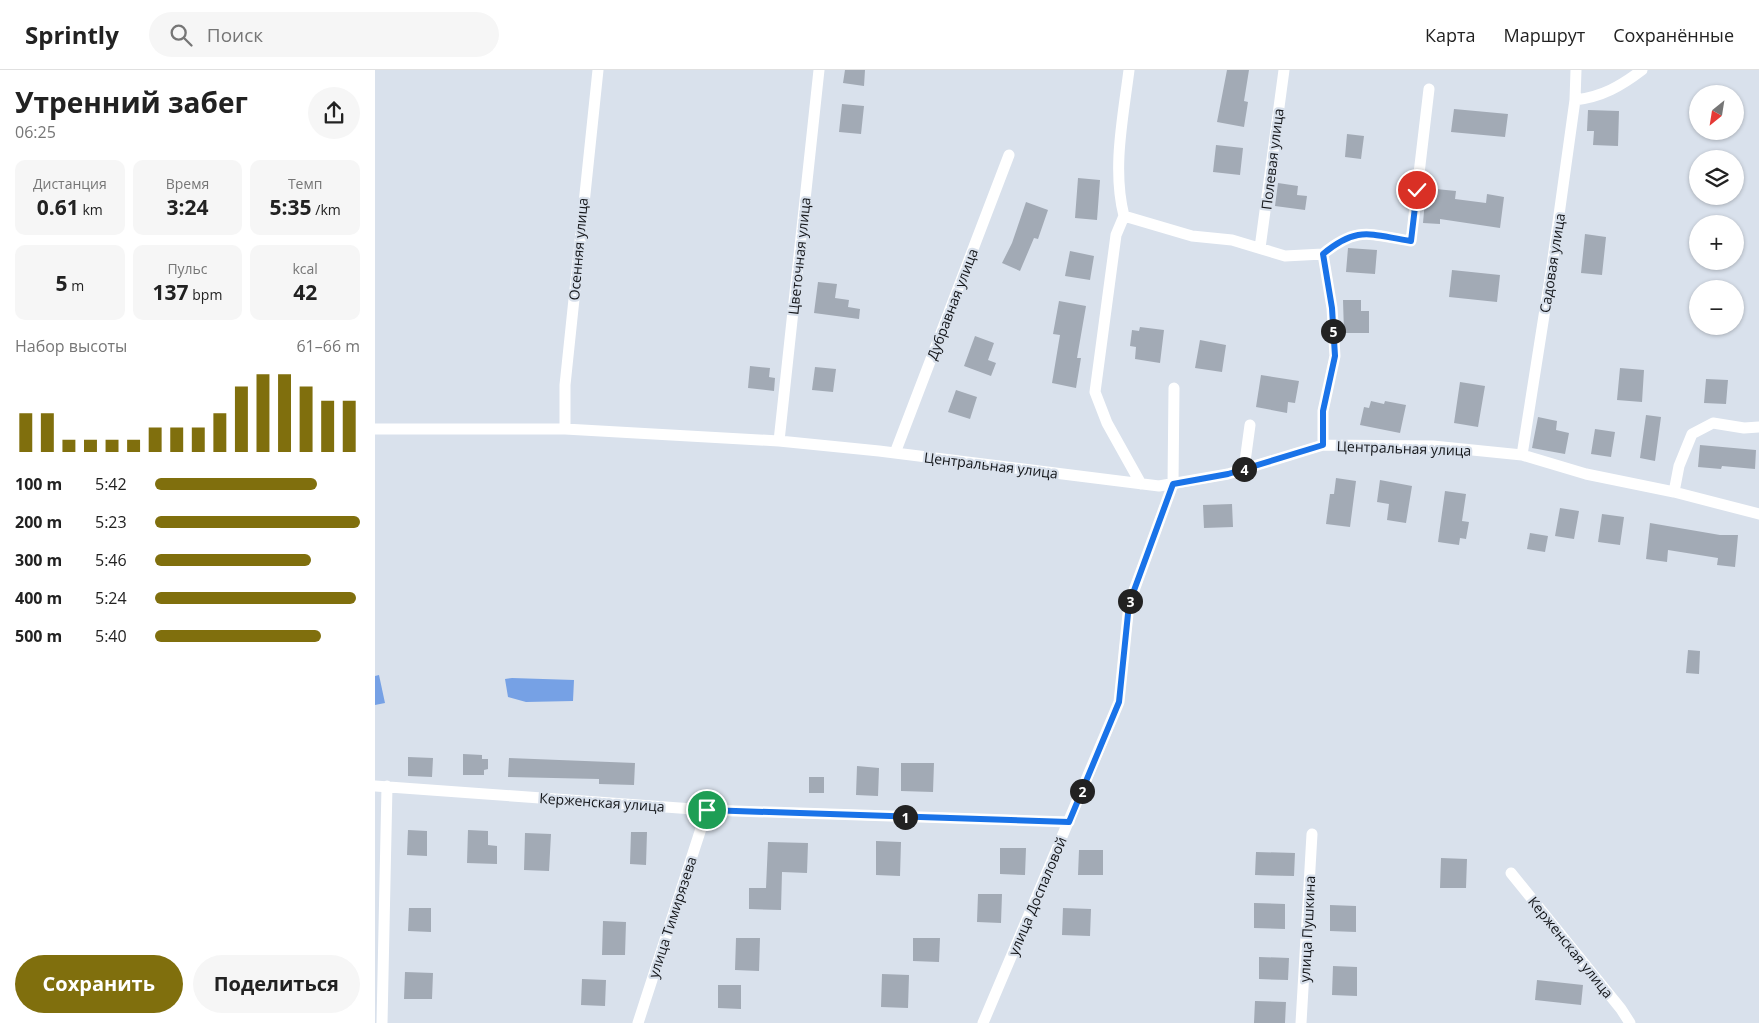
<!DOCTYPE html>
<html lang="ru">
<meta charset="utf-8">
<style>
:root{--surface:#fff;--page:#f6f6f6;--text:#222;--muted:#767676;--line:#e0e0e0;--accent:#806f0d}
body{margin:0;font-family:"Open Sans",sans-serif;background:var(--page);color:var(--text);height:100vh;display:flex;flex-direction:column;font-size:19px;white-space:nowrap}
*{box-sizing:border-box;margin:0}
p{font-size:16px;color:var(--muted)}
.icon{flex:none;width:28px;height:28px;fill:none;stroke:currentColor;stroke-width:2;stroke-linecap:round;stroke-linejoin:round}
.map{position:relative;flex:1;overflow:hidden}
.side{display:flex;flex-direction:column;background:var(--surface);width:375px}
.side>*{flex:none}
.needle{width:32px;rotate:210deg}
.buttons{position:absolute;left:1314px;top:15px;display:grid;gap:10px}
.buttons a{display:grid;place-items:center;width:55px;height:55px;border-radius:50%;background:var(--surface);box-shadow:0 1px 4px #0004;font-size:25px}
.pin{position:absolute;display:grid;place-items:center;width:42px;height:42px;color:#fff;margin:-21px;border:2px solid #fff;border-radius:50%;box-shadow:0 1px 5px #0007}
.km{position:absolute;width:25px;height:25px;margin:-12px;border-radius:50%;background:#222;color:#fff;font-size:14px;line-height:25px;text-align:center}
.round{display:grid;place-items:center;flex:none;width:52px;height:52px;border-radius:26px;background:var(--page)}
.summary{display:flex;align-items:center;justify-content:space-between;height:85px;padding:0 15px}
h1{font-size:28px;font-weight:700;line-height:38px}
.figures{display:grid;grid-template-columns:repeat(3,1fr);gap:8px;height:85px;padding:5px 15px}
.figures div{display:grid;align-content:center;border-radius:10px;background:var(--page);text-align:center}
.figures b{font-size:21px;font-weight:700}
.figures small{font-size:14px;font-weight:400}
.figures p{font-size:14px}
.chart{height:140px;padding:10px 15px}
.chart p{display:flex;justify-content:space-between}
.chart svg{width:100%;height:90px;margin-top:5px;stroke:var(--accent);stroke-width:6}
.button{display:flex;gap:10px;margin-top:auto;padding:10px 15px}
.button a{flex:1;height:58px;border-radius:30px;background:var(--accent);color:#fff;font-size:20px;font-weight:700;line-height:58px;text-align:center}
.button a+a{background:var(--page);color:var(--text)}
ul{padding:0 15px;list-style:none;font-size:16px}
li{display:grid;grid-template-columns:80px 60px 1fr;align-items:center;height:38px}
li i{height:12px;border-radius:6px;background:var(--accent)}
header{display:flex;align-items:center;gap:30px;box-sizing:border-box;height:70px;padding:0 25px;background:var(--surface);border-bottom:1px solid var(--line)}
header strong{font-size:24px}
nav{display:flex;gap:28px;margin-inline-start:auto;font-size:18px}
.search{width:350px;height:45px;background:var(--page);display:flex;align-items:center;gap:12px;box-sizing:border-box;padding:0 18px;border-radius:28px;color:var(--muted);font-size:19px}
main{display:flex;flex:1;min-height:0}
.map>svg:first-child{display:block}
.water{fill:#76a1e5}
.building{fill:#a2aab5}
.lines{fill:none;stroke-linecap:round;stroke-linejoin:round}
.street{stroke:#fff;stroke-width:11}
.route-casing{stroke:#fff;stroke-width:10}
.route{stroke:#1a73e8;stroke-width:6}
.labels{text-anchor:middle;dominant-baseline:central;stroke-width:4.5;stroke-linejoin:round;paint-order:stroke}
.street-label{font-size:14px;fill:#131519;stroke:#d9e1ec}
</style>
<header>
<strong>Sprintly</strong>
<div class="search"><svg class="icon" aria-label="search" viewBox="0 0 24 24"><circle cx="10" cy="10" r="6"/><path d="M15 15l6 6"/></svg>Поиск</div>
<nav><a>Карта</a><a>Маршрут</a><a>Сохранённые</a></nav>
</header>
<main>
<section class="side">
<div class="summary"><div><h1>Утренний забег</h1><p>06:25</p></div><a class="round"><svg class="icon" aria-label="share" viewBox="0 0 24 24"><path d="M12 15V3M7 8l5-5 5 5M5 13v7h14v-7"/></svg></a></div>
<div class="figures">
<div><p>Дистанция</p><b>0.61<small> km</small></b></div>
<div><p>Время</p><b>3:24</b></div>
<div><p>Темп</p><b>5:35<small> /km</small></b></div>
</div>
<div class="figures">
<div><b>5<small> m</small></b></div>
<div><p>Пульс</p><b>137<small> bpm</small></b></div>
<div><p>kcal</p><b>42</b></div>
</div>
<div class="chart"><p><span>Набор высоты</span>61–66 m</p>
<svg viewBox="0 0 160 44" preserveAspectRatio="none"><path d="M5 44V25M15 44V25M25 44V38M35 44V38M45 44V38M55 44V38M65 44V32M75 44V32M85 44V32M95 44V25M105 44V12M115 44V6M125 44V6M135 44V12M145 44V19M155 44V19"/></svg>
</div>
<ul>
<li><b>100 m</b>5:42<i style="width:79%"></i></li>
<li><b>200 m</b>5:23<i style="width:100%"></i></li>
<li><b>300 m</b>5:46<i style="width:76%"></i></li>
<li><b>400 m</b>5:24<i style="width:98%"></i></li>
<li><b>500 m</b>5:40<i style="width:81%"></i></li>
</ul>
<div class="button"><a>Сохранить</a><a>Поделиться</a></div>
</section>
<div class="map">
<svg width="1384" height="953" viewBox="0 0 1384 953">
<rect width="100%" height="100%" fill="#d9e1ec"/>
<path class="water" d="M4,605l6,28 -10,2v-29z
M137,608l62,2 -1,21 -47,1 -18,-5 -3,-18z"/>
<path class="building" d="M470,0h20l-1,16 -21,-3z
M852,0h22l-5,31 4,1 -4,25 -27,-5z
M467,34l22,2 -3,28 -22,-2z
M1079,39l54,5 -3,23 -54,-5z
M1213,40l31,1 -1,35 -25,-1 1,-14h-7z
M972,64l17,2 -3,23 -16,-2z
M841,75l27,3 -3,27 -27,-3z
M703,108l22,2 -3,40 -22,-2z
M903,113l20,3 -1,9 10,1 -2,14 -30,-4z
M1051,118l30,3 -1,8 31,4 1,-9 17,3 -4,31 -60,-9v5l-17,-1z
M651,132l22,8 -10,29 -4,-1 -14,33 -18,-8 10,-20z
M1210,164l21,3 -4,38 -21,-2z
M973,178l29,2 -2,24 -29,-2z
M695,181l24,5 -4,24 -25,-4z
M1077,200l48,5 -3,27 -48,-5z
M443,212l19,2 -2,14 14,2 -1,7 12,2 -1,10 -45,-6z
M968,230h18v11h8v22h-25z
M684,231l27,5 -9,52h4l-5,30 -24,-5 8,-48 -7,-1z
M765,257l24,3 -4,33 -25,-4 1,-12 -6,-1 2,-16 7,1z
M600,266l19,7 -6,17 8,3 -5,13 -27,-10z
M825,270l26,5 -4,27 -27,-4z
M375,296l20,2 -1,9 6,1 -1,13 -26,-3z
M440,297l21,2 -3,23 -21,-2z
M1245,298l24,2 -2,32 -25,-2z
M886,305l38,6 -4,22 -7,-1 -1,11 -31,-6z
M1331,309l22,1 -2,24 -22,-1z
M1085,312l25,4 -7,41 -24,-4z
M581,320l21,7 -7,22 -22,-7z
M996,331l13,3 1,-3 21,4 -6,28 -40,-8 4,-18 5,1z
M1271,345l15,2 -6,44 -15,-3z
M1163,347l19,4 -1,9 13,3 -4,21 -33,-6z
M1220,359l20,3 -4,25 -20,-3z
M1325,375l56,5 -1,19 -33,-3 -1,3 -23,-2z
M961,408l20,3 -6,46 -24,-3 4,-30h4z
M1005,410l32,6 -6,37 -19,-3 2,-16 -12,-2z
M1070,421l21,3 -4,27 7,1 -3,17 -6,-1 -1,7 -21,-3z
M857,434l1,23 -29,1 -1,-23z
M1185,438l19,3 -5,28 -19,-3z
M1227,444l22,3 -4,28 -22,-3z
M1275,453l70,12h18l-3,32 -18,-2 1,-7 -50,-8 -1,12 -21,-3z
M1155,463l18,3 -3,16 -18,-3z
M1313,580l12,1 -1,23 -13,-1z
M88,684l19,1v4h6v10l-4,1v5h-21z
M33,687l25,1 -1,19 -24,-1z
M134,688l126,5 -1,22 -35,-1v-5l-91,-2z
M526,693h33l-1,29 -32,-1z
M482,696l22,2 -1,28 -22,-1z
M434,707h15v16h-15z
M33,760l19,1v25l-20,-1z
M93,760l20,1v14l9,1v18l-30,-1z
M256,762h16l-1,33 -16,-1z
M150,763l26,1 -2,37 -25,-1z
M501,771l25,1 -1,34 -24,-1z
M393,772l40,1 -1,30 -25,-1 -1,38 -32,-1v-21h17z
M625,778h26l-1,27 -25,-1z
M704,780h24v25h-25z
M881,782l39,1 -1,23 -39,-1z
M1066,788l26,1 -1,29h-26z
M603,824h24l-1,29 -24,-1z
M879,833l31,1v25l-31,-1z
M955,835l26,1v26l-26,-1z
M34,838h22v24l-23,-1z
M688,838l28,1 -1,27 -28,-1z
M228,851l23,1 -1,33h-23z
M361,868h24l-1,33 -24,-1z
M538,868h27l-1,24 -26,-1z
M884,887l30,1 -1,22 -29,-1z
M958,896l24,1v29l-25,-1z
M30,902l28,1 -1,26h-28z
M507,904l27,1 -1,33 -27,-1z
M207,909l24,1 -1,26 -24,-1z
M1162,910l46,5 -2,20 -46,-5z
M343,915h23v24l-23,-1z
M880,931l31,1 -1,21h-31z"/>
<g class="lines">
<path class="street" d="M1200,30c27,-3 46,-14 67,-30
M749,146c-12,-47 -1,-98 5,-146
M885,178l24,-178
M948,184c35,-29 47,-19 88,-13l18,-152
M0,359h190l214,12 100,10 280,35 69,-12 95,-29 110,1 89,9 64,19 88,18 85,22
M190,359v-44l33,-315
M404,371l40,-371
M520,383l114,-298
M1147,385l30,-190 23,-165 1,-30
M869,399l6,-44
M766,414l-34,-61 -12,-31 21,-157 8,-19 68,20 40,4 53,16 38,-2 9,54 3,48 -12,55v34
M1299,422l5,-26 13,-32 21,-11 31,5 15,-1
M0,716l332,24 362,12
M1136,803l110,136 9,14
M7,953l5,-237
M263,953l69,-213
M608,953l136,-321 10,-98 44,-120 1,-96
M926,953l11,-189"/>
</g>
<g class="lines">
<g class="route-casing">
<path id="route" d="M332,740l362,12 50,-120 10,-98 44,-120 55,-10 95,-29v-34l12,-55 -3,-48 -9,-54c35,-29 47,-19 88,-13l6,-51"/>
</g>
<use href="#route" class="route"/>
</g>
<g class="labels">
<g class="street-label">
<text transform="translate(897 89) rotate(-83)">Полевая улица</text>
<text transform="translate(203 179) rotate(-85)">Осенняя улица</text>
<text transform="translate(424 186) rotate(-84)">Цветочная улица</text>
<text transform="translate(1177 193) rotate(-81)">Садовая улица</text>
<text transform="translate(577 234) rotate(-69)">Дубравная улица</text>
<text transform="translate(1029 378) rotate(2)">Центральная улица</text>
<text transform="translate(616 395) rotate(7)">Центральная улица</text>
<text transform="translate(227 732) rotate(4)">Керженская улица</text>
<text transform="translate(662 826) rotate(-67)">улица Доспаловой</text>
<text transform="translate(297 847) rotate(-72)">улица Тимирязева</text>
<text transform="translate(932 859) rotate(-87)">улица Пушкина</text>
<text transform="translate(1196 877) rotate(51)">Керженская улица</text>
</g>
</g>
</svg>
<div class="buttons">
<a><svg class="needle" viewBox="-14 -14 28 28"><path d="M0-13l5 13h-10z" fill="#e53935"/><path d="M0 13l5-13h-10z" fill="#767676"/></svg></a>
<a><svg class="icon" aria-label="layers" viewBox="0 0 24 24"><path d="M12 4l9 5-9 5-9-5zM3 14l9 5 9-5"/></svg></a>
<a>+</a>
<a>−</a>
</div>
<div class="pin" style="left:332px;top:740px;background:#1e9e55"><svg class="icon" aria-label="arrive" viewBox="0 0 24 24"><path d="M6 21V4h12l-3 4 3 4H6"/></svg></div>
<div class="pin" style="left:1042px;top:120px;background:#d93025"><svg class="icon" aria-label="check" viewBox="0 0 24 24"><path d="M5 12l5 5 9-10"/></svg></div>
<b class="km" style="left:530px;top:747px">1</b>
<b class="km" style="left:707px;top:721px">2</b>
<b class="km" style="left:755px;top:531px">3</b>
<b class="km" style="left:869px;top:399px">4</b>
<b class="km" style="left:958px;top:261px">5</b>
</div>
</main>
